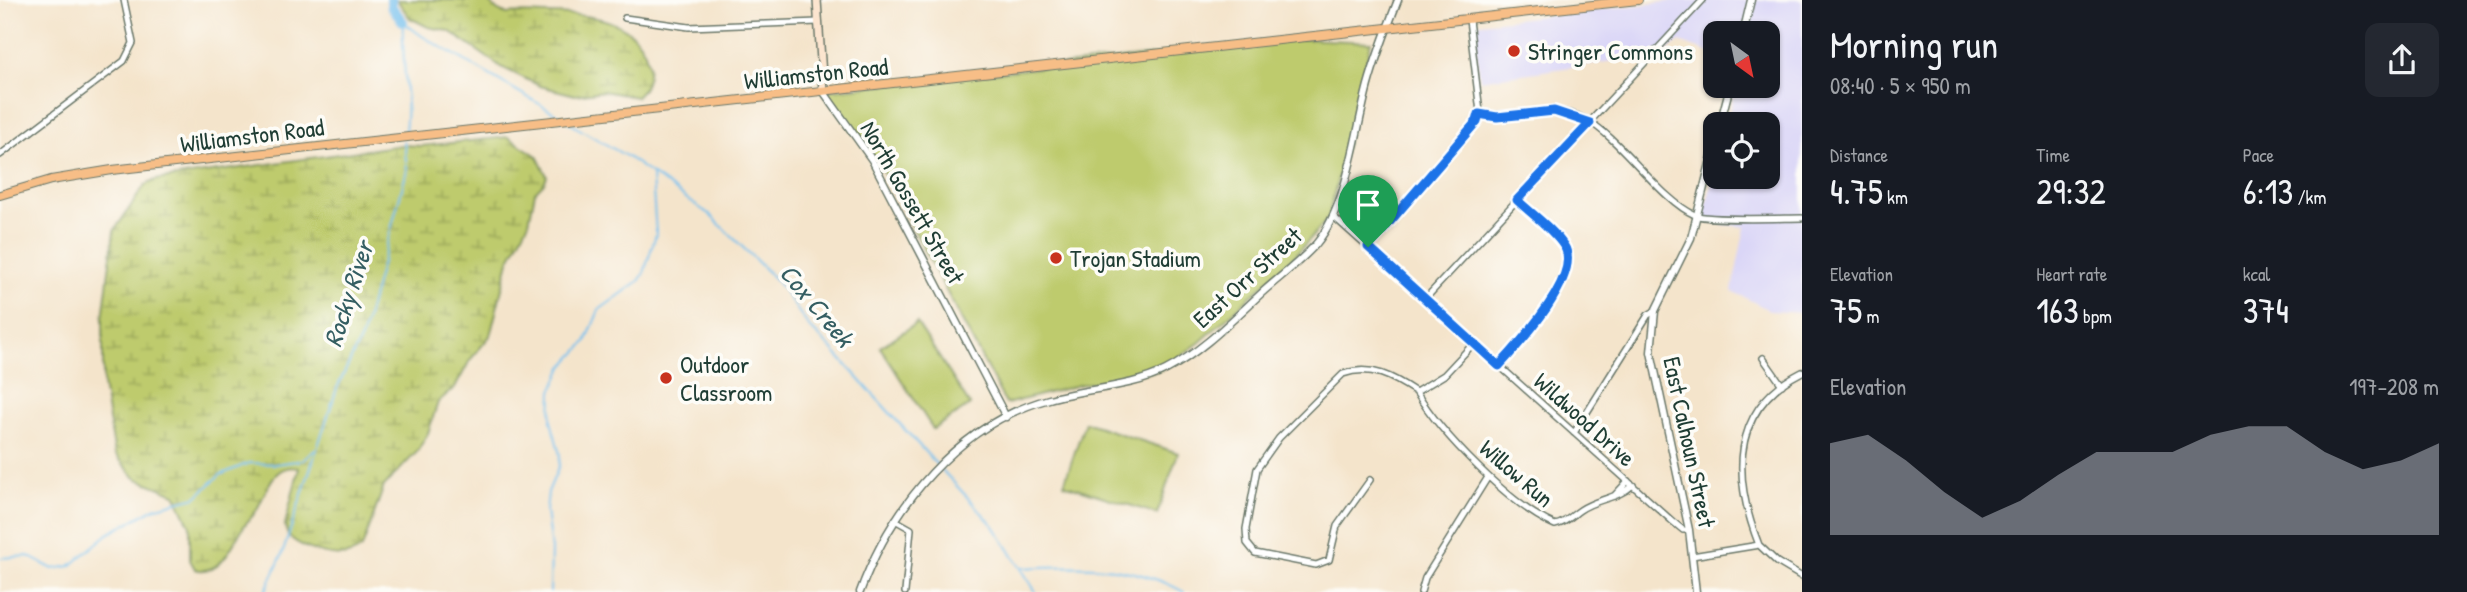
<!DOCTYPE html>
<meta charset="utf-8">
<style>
:root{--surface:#171b24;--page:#242831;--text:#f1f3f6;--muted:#9ea1a6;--accent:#8c9099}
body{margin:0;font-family:"Patrick Hand",sans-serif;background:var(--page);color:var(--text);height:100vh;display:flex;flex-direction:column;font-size:26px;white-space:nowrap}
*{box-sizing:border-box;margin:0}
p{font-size:23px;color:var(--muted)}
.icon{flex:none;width:38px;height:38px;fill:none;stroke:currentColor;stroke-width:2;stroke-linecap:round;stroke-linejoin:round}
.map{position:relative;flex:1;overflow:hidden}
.sheet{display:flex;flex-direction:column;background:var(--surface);width:665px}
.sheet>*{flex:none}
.needle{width:46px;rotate:147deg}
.buttons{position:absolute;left:1703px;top:21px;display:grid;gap:14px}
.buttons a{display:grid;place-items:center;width:77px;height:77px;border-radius:14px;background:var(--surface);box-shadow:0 2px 5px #0004;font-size:35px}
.pin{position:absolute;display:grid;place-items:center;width:60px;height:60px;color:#fff;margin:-72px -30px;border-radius:50% 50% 50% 0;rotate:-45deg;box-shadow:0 0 7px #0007}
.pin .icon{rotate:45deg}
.round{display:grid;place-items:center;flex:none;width:74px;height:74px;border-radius:14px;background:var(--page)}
.headline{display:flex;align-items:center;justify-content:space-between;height:119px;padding:0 28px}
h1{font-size:38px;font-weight:600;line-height:52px}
.stats{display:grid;grid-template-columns:repeat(3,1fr);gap:10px;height:119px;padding:7px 28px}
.stats div{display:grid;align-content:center}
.stats b{font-size:35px;font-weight:600}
.stats small{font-size:19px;font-weight:400}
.stats p{font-size:19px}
.chart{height:196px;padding:14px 28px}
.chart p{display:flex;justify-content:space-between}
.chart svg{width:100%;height:126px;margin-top:7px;fill:var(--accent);opacity:.7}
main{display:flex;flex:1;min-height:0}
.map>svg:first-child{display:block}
.built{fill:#dad6f7}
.green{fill:#becb6d;stroke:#6e8450;stroke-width:2}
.wetland{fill:url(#wetland-marsh);stroke:#6e8450;stroke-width:2}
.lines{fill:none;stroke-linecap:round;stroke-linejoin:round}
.stream{stroke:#75c0ee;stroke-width:2}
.river{stroke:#75c0ee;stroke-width:10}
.minor-casing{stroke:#6a7769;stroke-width:8}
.tertiary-casing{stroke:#6a7769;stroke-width:9}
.secondary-casing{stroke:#6a7769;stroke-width:10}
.primary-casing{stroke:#6a7769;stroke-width:10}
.minor{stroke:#fff;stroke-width:5}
.tertiary{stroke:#fff;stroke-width:6}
.secondary{stroke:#fce5cf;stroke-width:7}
.primary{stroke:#f7be87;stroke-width:8}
.route-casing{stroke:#fff;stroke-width:14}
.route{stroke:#1a73e8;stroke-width:9}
.poi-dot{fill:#c8321e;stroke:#fdfcf7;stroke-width:2.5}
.labels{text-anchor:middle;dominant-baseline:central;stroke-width:7;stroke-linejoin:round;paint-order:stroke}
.poi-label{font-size:24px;fill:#1f3d34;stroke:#fdfcf7;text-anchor:start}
.street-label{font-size:24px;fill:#1f3d34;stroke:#fdfcf7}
.water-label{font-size:26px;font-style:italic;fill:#345e62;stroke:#fdfcf7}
</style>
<main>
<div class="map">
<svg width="1802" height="592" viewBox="0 0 1802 592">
<defs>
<pattern id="wetland-marsh" width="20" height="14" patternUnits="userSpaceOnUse" patternTransform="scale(1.75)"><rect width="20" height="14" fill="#becb6d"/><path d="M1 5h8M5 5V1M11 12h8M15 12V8" fill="none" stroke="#9aa65a"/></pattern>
</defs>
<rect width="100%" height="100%" fill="#fdfcf7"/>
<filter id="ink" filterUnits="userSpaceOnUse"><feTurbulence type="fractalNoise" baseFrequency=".0143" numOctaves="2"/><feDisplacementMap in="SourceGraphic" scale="14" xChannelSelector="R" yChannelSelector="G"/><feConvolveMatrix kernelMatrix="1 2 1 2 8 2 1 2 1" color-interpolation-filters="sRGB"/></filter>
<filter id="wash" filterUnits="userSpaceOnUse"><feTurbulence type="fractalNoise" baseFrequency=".00686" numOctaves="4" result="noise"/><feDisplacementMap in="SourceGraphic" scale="28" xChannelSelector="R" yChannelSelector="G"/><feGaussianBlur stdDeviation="1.57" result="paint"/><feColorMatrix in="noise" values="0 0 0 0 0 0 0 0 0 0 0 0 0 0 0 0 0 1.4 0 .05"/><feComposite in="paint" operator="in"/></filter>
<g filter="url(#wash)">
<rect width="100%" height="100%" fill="#f4e4cb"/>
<path class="built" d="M1682,0h120v313l-31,-2 -39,-20 13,-64 -43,-5 13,-51v6h53v-53h-41l9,-38h32v-53h-53v22l-35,-13 -18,12 -182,26 -7,-56z"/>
<path class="green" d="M1305,39l66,3 -43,177 -36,40 -93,84 -39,27 -81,15 -73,19 -128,-242 -55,-71z
M917,323l53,82 -37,24 -53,-82z
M1085,422l93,31 -21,61 -93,-30z"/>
<path class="wetland" d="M397,0h90l11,11 9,3c13,-2 29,0 43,0 37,1 89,3 98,49 2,12 -3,27 -12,34l-33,-6 -28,4 -35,-9 -39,-19 -52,-36 -21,-4 -18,-9z
M508,137l29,19 10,20 -3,7 -9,9 -6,30 -20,39 -19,75 -20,24 -14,26 -18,16 -10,31 -11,19 -33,34 -22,62c-20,17 -57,2 -74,-12l-3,-11 14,-57c-27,-6 -32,24 -42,41 -3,7 -9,11 -13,17 -11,17 -23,51 -49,43l-5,-9v-34l-15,-32 -40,-16 -20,-24 -12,-69v-67l11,-87 31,-46 11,-5 246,-35 20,1z"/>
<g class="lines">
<path class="stream" d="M403,22l19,14 140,81
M403,23c-2,38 8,76 1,113
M569,123l57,33 84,59 67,66 33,47 21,20 106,117
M941,469l53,57 42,66
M0,558l28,-2 25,13 17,-3 38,-32 49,-27 39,-10 24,-22 29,-12 27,1 27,-4 12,-10
M1022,568c57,-3 110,-5 162,24
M265,592l17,-37 55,-167 25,-52 45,-166 -3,-29
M550,592l1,-43 -5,-38 2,-19 11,-26 1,-11 -9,-34 1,-30 11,-24 23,-25 13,-32 40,-29 5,-8 12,-39 -4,-58"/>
<path class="river" d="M391,0v6l12,16"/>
</g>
</g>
<g filter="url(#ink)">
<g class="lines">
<g class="minor-casing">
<path id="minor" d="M625,18l64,9 129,-5
M1479,114c34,5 74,-12 106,5 36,19 75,81 110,96 13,6 87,3 107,3
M0,155l124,-94 9,-18 -9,-43
M1334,217l337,303 12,10h6
M1368,247l109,-126 3,-9 -11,-92
M1425,299l278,-299
M1763,358l19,27
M1499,366c19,-21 84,-91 65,-120 -11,-17 -32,-32 -47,-46
M1416,392c25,42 95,114 139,133 11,-2 16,-9 25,-15 17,-12 38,-11 53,-25
M1574,433l74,-118 7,-4
M1370,480l-33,46 -8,34 -13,5 -61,-12 -8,-10 -1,-14 11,-60 22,-31 64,-64c28,-10 50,3 73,18l28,-17 30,-32
M1614,496l14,-15
M895,520l16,9 -6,63
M1759,545c-26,-66 -30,-136 43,-173
M1692,556l67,-11 18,17 25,15
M1421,592l4,-14 63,-101"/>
</g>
<g class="tertiary-casing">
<path id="tertiary" d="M1743,33l8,-33
M823,91l49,69 134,257
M1720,124l10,-38
M860,592c31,-85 98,-168 189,-193 38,-11 82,-11 117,-29 37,-19 69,-53 99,-80 17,-15 36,-29 51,-46 32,-39 39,-111 52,-159 8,-29 19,-57 30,-85
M1696,592l-7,-62 -38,-178 4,-41 36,-73 24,-94"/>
</g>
<g class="secondary-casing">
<path id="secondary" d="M817,0l6,91"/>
</g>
<g class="primary-casing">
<path id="primary" d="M0,195l51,-15 61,-10 1526,-170"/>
</g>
<use href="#minor" class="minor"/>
<use href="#tertiary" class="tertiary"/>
<use href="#secondary" class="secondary"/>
<use href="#primary" class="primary"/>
</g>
</g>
<g class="lines" filter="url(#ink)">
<g class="route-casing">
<path id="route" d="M1554,111l36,12 -73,77c15,14 36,29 47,46 19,29 -46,99 -65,120l-131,-119 109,-126 2,-7 18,3z"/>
</g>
<use href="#route" class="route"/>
</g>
<g class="poi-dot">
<circle cx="1514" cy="51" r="7"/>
<circle cx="1056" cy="258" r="7"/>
<circle cx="666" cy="378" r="7"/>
</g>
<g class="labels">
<g class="poi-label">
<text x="1528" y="51">Stringer Commons</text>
<text x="1070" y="258">Trojan Stadium</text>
<text x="680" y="364">Outdoor<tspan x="680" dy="28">Classroom</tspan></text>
</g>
<g class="street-label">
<text transform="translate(816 73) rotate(-6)">Williamston Road</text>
<text transform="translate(252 135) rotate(-7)">Williamston Road</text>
<text transform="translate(913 202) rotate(60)">North Gossett Street</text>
<text transform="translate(1247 277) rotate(-42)">East Orr Street</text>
<text transform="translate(1585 419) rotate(42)">Wildwood Drive</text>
<text transform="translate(1690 442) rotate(78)">East Calhoun Street</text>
<text transform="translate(1517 473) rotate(41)">Willow Run</text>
</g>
<g class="water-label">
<text transform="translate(348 294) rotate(-72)">Rocky River</text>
<text transform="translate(817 305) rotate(50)">Cox Creek</text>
</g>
</g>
</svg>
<div class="buttons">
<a><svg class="needle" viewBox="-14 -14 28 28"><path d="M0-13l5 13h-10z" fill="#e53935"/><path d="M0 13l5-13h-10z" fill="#9ea1a6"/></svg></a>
<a><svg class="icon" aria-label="locate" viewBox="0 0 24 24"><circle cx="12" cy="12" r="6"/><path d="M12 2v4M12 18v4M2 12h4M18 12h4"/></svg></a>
</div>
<div class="pin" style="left:1368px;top:247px;background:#1e9e55"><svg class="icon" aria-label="arrive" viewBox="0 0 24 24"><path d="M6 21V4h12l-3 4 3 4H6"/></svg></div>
</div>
<section class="sheet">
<div class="headline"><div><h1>Morning run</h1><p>08:40 · 5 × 950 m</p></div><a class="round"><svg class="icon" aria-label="share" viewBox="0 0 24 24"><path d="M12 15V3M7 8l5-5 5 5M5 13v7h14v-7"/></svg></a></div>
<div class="stats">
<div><p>Distance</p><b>4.75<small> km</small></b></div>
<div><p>Time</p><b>29:32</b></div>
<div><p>Pace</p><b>6:13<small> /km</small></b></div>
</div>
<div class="stats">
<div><p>Elevation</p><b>75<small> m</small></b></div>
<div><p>Heart rate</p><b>163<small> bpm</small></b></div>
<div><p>kcal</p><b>374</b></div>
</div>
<div class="chart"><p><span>Elevation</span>197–208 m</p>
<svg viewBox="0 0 160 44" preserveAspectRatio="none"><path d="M0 44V12L10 9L20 18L30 29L40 38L50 32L60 23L70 15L80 15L90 15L100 9L110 6L120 6L130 15L140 21L150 18L160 12V44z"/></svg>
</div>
</section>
</main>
